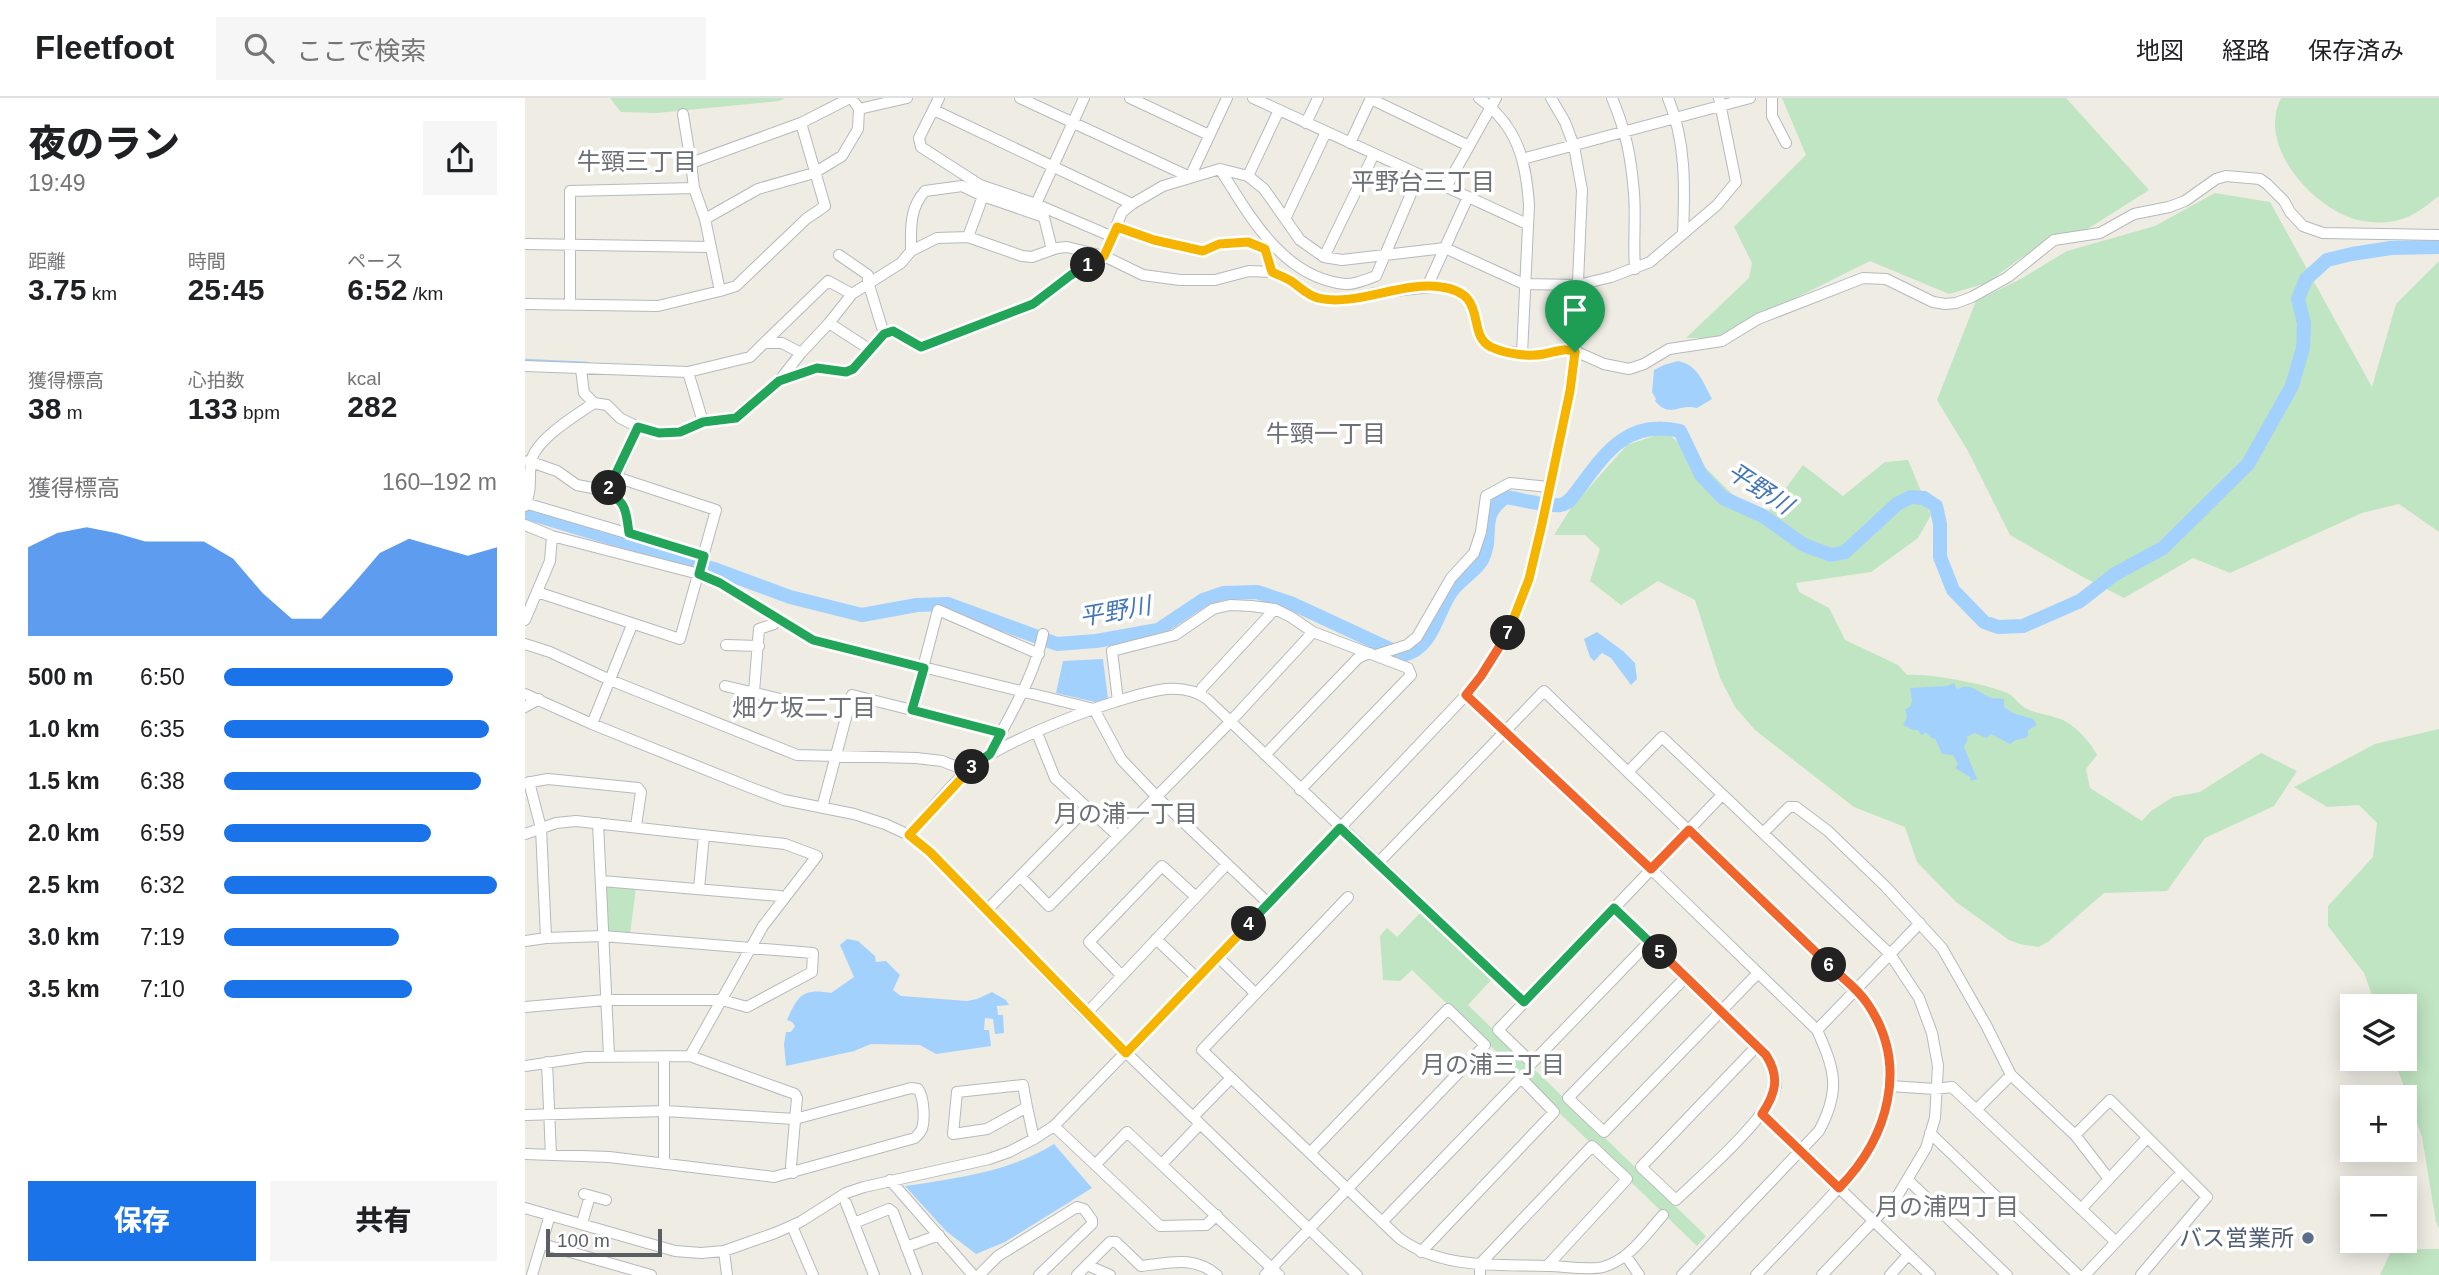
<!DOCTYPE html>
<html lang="ja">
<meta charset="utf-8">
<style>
:root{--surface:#fff;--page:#f6f6f6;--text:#202124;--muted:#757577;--line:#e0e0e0;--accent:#1a73e8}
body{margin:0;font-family:Helvetica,"Noto Sans JP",sans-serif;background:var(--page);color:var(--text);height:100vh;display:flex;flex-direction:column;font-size:26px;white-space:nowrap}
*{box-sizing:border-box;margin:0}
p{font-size:23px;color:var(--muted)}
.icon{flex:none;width:38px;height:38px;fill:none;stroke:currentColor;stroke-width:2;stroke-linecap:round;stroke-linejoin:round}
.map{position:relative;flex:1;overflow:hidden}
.side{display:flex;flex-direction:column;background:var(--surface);width:525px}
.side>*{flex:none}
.buttons{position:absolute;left:1815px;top:896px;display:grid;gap:14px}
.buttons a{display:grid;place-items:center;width:77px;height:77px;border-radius:0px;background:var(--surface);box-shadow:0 4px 18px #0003;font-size:35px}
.scale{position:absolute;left:21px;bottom:18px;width:116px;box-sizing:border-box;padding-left:7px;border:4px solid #5b5f64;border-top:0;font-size:19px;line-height:24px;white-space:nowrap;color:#5b5f64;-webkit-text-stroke:5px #fff;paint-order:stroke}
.pin{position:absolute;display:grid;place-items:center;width:60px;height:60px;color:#fff;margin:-72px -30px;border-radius:50% 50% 50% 0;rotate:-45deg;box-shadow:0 0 7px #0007}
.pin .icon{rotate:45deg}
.km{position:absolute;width:35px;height:35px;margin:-18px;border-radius:50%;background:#222;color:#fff;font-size:19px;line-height:35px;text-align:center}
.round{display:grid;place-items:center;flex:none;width:74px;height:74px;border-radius:0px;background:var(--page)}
.head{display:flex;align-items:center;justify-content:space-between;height:119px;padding:0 28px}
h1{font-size:38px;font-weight:800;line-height:52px}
.figures{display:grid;grid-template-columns:repeat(3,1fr);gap:10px;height:119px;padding:7px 28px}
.figures div{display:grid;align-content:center}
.figures b{font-size:30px;font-weight:800}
.figures small{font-size:19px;font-weight:400}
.figures p{font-size:19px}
.chart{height:196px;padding:14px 28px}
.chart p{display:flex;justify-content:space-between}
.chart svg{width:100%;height:126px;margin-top:7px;fill:var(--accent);opacity:.7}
.button{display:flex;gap:14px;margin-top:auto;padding:14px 28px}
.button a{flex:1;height:80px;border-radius:0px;background:var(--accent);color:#fff;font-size:28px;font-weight:800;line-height:80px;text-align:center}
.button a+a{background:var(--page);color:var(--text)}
ul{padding:0 28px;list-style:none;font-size:23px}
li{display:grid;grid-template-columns:112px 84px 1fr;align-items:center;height:52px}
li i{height:18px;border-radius:9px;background:var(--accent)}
header{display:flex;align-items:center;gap:42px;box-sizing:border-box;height:98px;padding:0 35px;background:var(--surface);border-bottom:2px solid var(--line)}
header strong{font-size:33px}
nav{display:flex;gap:38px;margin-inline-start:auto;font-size:24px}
.search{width:490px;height:63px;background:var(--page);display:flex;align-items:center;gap:18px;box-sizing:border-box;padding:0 24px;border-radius:0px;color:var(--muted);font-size:26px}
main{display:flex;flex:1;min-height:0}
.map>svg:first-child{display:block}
.green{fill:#c0e5c2}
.water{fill:#a3d1fe}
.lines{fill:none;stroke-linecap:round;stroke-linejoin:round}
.stream{stroke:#a3d1fe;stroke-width:2.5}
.river{stroke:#a3d1fe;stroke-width:14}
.minor-casing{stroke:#b6b9bd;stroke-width:12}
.minor{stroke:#fff;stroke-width:10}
.split-1-casing{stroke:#fff;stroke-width:14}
.split-2-casing{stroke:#fff;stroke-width:14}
.split-3-casing{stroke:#fff;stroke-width:14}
.split-4-casing{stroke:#fff;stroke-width:14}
.split-5-casing{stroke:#fff;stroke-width:14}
.split-6-casing{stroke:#fff;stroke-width:14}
.split-7-casing{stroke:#fff;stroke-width:14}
.split-8-casing{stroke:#fff;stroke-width:14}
.split-1{stroke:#f5b400;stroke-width:9}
.split-2{stroke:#22a559;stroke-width:9}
.split-3{stroke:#22a559;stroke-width:9}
.split-4{stroke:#f5b400;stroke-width:9}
.split-5{stroke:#22a559;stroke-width:9}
.split-6{stroke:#f0652b;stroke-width:9}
.split-7{stroke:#f0652b;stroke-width:9}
.split-8{stroke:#f5b400;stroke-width:9}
.service-dot{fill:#5c6f8a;stroke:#fff;stroke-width:2.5}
.labels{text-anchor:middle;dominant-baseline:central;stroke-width:7;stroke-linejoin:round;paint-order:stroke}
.service-label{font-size:23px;fill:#4e5e75;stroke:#fff;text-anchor:end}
.neighbourhood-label{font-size:24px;fill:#6c7076;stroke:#fff}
.water-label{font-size:24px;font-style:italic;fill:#4376b8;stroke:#fff}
</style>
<header>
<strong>Fleetfoot</strong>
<div class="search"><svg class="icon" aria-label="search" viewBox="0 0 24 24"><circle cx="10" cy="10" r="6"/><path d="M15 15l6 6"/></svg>ここで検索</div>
<nav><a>地図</a><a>経路</a><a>保存済み</a></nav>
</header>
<main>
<section class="side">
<div class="head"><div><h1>夜のラン</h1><p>19:49</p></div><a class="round"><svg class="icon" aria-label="share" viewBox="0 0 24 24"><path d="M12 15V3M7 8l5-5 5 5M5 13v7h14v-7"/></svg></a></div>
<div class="figures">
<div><p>距離</p><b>3.75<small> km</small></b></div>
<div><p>時間</p><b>25:45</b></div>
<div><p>ペース</p><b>6:52<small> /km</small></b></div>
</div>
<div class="figures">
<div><p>獲得標高</p><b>38<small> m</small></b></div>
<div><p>心拍数</p><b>133<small> bpm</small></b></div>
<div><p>kcal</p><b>282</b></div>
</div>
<div class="chart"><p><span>獲得標高</span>160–192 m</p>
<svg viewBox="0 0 160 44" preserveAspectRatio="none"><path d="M0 44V13L10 8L20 6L30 8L40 11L50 11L60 11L70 17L80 29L90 38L100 38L110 27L120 15L130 10L140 13L150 16L160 13V44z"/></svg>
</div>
<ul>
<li><b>500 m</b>6:50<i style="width:84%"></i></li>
<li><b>1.0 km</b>6:35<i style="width:97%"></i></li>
<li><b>1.5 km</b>6:38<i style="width:94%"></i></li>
<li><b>2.0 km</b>6:59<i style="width:76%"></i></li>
<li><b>2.5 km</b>6:32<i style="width:100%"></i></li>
<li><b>3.0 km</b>7:19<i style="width:64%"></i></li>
<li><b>3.5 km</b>7:10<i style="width:69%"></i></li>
</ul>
<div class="button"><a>保存</a><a>共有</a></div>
</section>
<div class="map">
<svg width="1914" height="1177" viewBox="0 0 1914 1177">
<rect width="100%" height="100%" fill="#eeece3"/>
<path class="green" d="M85,0h175l-6,3 -122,12 -36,-1z
M1257,0h284l83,92 -74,47 -53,20 -35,26 -38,11 -79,-33 -155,77h-29l63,-60 3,-15 -18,-36 72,-72z
M1756,0h158v98c-11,8 -23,19 -37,23 -13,5 -34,4 -48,0 -44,-14 -97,-74 -73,-121z
M1690,95l55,9 102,185 24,-83 43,-43v271l-40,-28 -37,9 -132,60 -37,-15 -69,40 -43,-22 -71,-41 -42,-84 -31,-51 39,-99 43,-21 48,-29 88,-25z
M1141,334l26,22 44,44 33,13 34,-46 40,31 42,-34 23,-2 23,55 -13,23 -47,34 -75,11 3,9 30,16 16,32 53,25 9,10c21,-2 87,10 104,20 5,4 9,11 16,14 12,6 29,6 41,14 11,7 23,20 29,32l-11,14 4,19 52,33 9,-10 22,-14 27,-5 61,-39 36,18 -23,35 -69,32 -38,53 -63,2 -56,49 -10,5 -18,-3 -11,-4 -53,-38 -39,-40 -12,-35 -51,-20 -99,-77 -20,-23 -15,-29 -25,-78 -37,-19 -37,24 -31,-24 10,-32 -15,-14h-31l17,-27 56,-63z
M1914,631v499l-3,-6 -14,-85 -28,-78h11v-53h-29l-12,-33 -36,-47v-20l45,-49 4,-34 -18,-18 -32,2 -33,-20 81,-43z
M80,789h31l-6,47h-22z
M897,813l70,68 -24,26 238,231 -9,10 -285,-276 -12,11 -17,-1 -3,-44 7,-8 10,9z
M1867,1151h47v26h-59z"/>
<path class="water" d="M1153,263c20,4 25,21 34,38l-15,9c-19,-5 -27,11 -42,-7l1,-2 -4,-7 2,-22 10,-5z
M1072,534l26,19 12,12 2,16 -6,6 -20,-27 -9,-5 -8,8 -4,-4 -6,-18z
M578,561l5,40 -13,3 -39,-9 7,-32z
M1429,585l3,6c16,-7 21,5 35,9 4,1 8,0 12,1v8l9,6 20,6 4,6 -9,5v5l-2,3 -10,2 -6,4 -19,-10 -5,4 -11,-5 -9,4 2,2 -4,8 13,32 -6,2 -1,-4 -15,-9 3,-4 -5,-9 -11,-1 -7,-16 -2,1 -7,-6 -5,2 -3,-5h-5l-10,-5 4,-8 -2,-8 5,-2 2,-6 -2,-13 37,-2z
M322,841l11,2 17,15 1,6 10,-1 14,14 -7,15 8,6 66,5 10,-2 15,-7 14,8 3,5 -12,1 1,9h5l1,18 -9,1 -2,-15 -8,-1 -1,12h5l2,16 -55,8 -16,-9 -49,-1 -17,7 -68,15 -2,-22 2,-12h5l4,-6 -3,-4 -5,-2c11,-25 16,-32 44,-27l23,-16 -14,-32z
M529,1046l38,44 -87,54 -29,12 -30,-23 -41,-45c52,-8 104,-14 149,-42z"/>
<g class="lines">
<path class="stream" d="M0,262l63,3"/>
<path class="river" d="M0,414l192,58 73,27 72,18 55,-10 31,-1 109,40 39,-3 62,-11 45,-30 20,-7 34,-1 36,12 110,51c30,-7 33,-41 48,-63 8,-12 24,-20 31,-32 13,-26 -5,-44 24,-63 12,2 43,10 54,8 10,-1 14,-11 20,-18 27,-37 50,-68 100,-56l21,44 22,23 40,18 41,29 27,10 14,-3 52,-48 14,-7 13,1 12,8 4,18v33l13,33 31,32 14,5 25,-1 57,-25 35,-27 48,-26 85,-84 44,-78 11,-38 1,-25 -6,-24 8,-20 21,-19 25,-6 39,-6 48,-1"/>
<g class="minor-casing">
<path id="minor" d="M414,0l-20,40 2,9 59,38 56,19 77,33
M495,0l170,79 37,-79
M605,0l79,37
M728,0l274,126
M954,0c38,28 47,61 50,107l-7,149
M1087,0c14,33 19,59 22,95 2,25 -1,50 1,76
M1143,0c18,43 17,89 15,135
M1247,0v18l14,27
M846,1l98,47
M330,5l4,6 48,-11
M409,12l198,94
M158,16l8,49 110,-40 49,-25
M781,25l12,-25
M825,45l21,-45
M997,61l228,-61
M166,65l3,25 11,31 15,72
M695,71c29,46 63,109 125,115 9,1 22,-5 31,-8l43,-101
M723,78l31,-66
M921,89l50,-89
M511,106l48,-106
M180,121l53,-30 56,-16 28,-17 16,-27 1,-20
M760,121l41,-87
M592,129l38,13 48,11 16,-7 29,-2 17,7 7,23
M443,139l15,-41
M0,146l186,3
M386,153c0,-23 -2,-42 14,-60l37,-5 21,10 61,21 8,33
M314,157l29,20v7l16,52
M799,159l50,-103
M902,189l41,-90
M0,206l133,2 62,-15 16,-5 70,-67 19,-13 -24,-83
M45,206v-113l124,-3
M304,225l23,-29 49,-31 10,-12 26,-13 31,-1 54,19 10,1 25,-9 10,-1 37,9 39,19 37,5h35l34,-9 23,1 20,9 23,17 26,3 34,-8 65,-7 19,6 9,6 8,19 2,12 6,13 6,5 12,4 40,4 26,-7 36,16 25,5 15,-5 25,-15 53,-8 36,-22 105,-41 23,1 47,23 12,2 11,-1 16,-6 36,-20 46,-37 46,-7 34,-19 35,-7 16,-6 31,-22 10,-3 34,3 7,5 17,17 6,11 13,14 20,7 116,2
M239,245l64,-62 24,13
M0,268l163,6 62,-15 14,-14h18l19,10
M56,271l3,24 10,10
M163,274l15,50
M254,283l38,-13 30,4 6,-3 16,-20
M3,363l29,10 20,14 31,6 8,-14 22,-50
M83,393c19,13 18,21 21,42
M0,405l179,53
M0,408c8,-21 3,-24 6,-43 2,-22 45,-48 63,-60l13,2 13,13 18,9 21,6 21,-1 23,-10 33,-5 43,-36 22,-28 28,-30 40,26 15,-15 9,-3 28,16 112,-42 38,-30 33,-19 18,-44 10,-8 31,-18 57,-17 28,7 16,13 36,51 24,17 18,3 103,-12 79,36 54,1 33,-8 39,-15 67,-57 19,-23 -17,-84
M0,427l27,11 147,38 21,9 93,57 281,69 27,50 36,38 111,106
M12,494l143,47 36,-129 -100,-33
M0,522l25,-59 2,-25
M0,546l25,8 60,28 187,75 119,3 26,3 25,10
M201,547l33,1
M851,557l31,-10 10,-8 34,-59 23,-25 7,-21 5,-36 24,-13 39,4
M200,588l72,17
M229,594l5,-63 15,-5 3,-6
M0,596l67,30 157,63 35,13 70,14 31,10 24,11 21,17 156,162 271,261
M675,596l2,-6 73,-79
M941,597l185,174 166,161c18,40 24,60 2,101l-137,144
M593,603l-6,-50 63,-16 38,-26 17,-4 21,1 24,3 16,8 22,15 95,36 3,7 -111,115
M0,609l14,-8
M67,626l40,-99
M476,635l-89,-23 26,-100 101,44
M512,635l18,45 63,58
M465,656c20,-40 44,-76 53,-120
M740,657l93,-97 12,-5
M1104,673l33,-34 228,217 29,44 13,35 6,33 -3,52 -9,30 -28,47 -76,80
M4,684l12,46 5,110
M0,685l23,-4 90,9 3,4 -5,34
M297,710l30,-113 60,15
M73,725l11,233
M1238,735l26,-26h7l32,24 57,55 57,62 44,77 25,50 64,60 34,44 -28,30
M0,736l31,-11 20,-2 209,23 32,12 -54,70 -73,130
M384,737c19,-21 37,-45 58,-64 33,-30 153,-76 199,-82 14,-1 29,1 41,10l317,303
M853,765l166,-172 322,311c10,16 21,34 23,54 9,69 -27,107 -70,153 -21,22 -42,44 -63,66
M495,778l29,30 181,-184 83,-90
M77,783l178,15 4,3
M174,791l5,-54
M823,799l-146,153 197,188c44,32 98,26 150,28 17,0 37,5 54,1 26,-7 43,-33 60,-52
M1089,810l152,147c6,9 11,19 10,30 -3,29 -77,93 -100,115l-35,-33 116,-121
M463,811l99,-101
M631,841l41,39
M0,843l21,-3 57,-2 210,17 -1,19 -65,35 -25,-7h-116l-81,7
M1124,844l-117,121 -34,-33 224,-235
M693,859l37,36
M597,878l-33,-34 73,-76 34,31
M1161,879l-118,121 36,34 154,-159
M561,916l141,-150
M1292,932l103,-107
M22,964l4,93
M0,968l61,-9 104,-1 105,38 2,4 -6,68 2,7
M1365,988l45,3 17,-2 164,155 -31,33
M502,1009l-4,-22 -66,7 -4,42 34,-5 40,-22 7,32
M1452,1011l34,-34
M1237,1016l168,161
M0,1017l140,-4 130,8 116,-31 7,1c6,8 7,30 4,40 -1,2 -6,8 -7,9l-141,39 -165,-20 -84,-3
M668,1019l38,-39
M529,1028l106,100 46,-1 11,-10
M1405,1035l148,142
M1550,1037l35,-35 97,97 -66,78
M638,1065l37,-39
M139,1066v-106
M570,1067l32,-33 152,143
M1584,1081l38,-41
M365,1082l83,95
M1383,1082l99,95
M59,1096l22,6
M321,1105l28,72
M0,1110l150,43 26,2 23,-2 51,-18 25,-11 46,-29 18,-6 125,-28 20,-7 25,-13 20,-13 164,-169 248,-262 15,-19 27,-43 21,-54 41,-188 5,-40 7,-161 -8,-44 -9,-24 -14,-24
M857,1124l139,-144 33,34 -133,140
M57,1125l8,-27
M329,1125l35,-14 4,3 24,63
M267,1128l21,49
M1591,1144l66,-70
M17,1146l109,31
M381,1149l33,-12
M199,1153l3,24
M1101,1158l13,19
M562,1167l23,10
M7,1177l18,-60
M454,1177l19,-19 79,-49 7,2 8,11v4l-53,51
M552,1177l33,-33h6l25,24c29,-3 52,-11 76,9
M740,1177l220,-230 -37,-36 -138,144
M955,1177v-11l112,-118 35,33 -79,86
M1365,1177l18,-20"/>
</g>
<use href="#minor" class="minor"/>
</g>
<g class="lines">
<g class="split-1-casing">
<path id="split-1" d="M563,167l16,-9 13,-29 37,13 49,11 16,-7 29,-2 17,7 7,23c6,3 13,5 19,9 9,6 17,15 27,17 37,9 84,-17 123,-11 49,6 24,47 50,60 15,7 38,10 53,7 12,-2 20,-7 31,-2"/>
</g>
<g class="split-2-casing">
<path id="split-2" d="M84,390l29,-61 21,6 21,-1 23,-10 33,-4 43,-37 38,-13 29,4 7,-3 31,-35 9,-3 28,16 112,-43 38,-29 17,-10"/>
</g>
<g class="split-3-casing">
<path id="split-3" d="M84,390l-1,3c19,13 18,21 21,42l75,23 -5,18 21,9 93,57 111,28 -12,42 89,23 -11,21 -18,13"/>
</g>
<g class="split-4-casing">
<path id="split-4" d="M447,669l-63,68 21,17 196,201 123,-129"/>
</g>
<g class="split-5-casing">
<path id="split-5" d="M724,826l91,-96 184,174 90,-94 46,44"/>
</g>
<g class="split-6-casing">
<path id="split-6" d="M1135,854l106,103c14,22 10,38 -4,59l77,74c49,-50 71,-123 28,-185 -10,-15 -26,-26 -38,-38"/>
</g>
<g class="split-7-casing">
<path id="split-7" d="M983,535l-27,43 -15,19 185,174 38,-39 140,135"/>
</g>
<g class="split-8-casing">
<path id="split-8" d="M983,535l21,-54 13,-55 28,-133 5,-39"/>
</g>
<use href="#split-1" class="split-1"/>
<use href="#split-2" class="split-2"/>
<use href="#split-3" class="split-3"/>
<use href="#split-4" class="split-4"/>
<use href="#split-5" class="split-5"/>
<use href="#split-6" class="split-6"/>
<use href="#split-7" class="split-7"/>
<use href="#split-8" class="split-8"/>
</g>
<circle class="service-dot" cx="1783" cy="1140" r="7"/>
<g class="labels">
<g class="service-label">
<text x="1769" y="1140">バス営業所</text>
</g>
<g class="neighbourhood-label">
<text x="112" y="63">牛頸三丁目</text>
<text x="898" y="83">平野台三丁目</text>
<text x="801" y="335">牛頸一丁目</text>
<text x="279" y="609">畑ケ坂二丁目</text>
<text x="601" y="715">月の浦一丁目</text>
<text x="968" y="966">月の浦三丁目</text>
<text x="1422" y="1108">月の浦四丁目</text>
</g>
<g class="water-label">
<text transform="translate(1235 390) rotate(33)">平野川</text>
<text transform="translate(590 513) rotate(-10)">平野川</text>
</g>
</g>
</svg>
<div class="buttons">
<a><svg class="icon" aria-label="layers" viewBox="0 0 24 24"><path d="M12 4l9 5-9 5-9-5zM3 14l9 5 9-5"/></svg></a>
<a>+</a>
<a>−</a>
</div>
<div class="scale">100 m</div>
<div class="pin" style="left:1050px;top:254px;background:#1e9e55"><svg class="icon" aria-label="arrive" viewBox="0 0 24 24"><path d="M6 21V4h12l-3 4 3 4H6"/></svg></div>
<b class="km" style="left:563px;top:167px">1</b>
<b class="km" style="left:84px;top:390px">2</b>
<b class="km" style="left:447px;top:669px">3</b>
<b class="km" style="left:724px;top:826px">4</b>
<b class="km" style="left:1135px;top:854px">5</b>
<b class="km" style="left:1304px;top:867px">6</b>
<b class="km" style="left:983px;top:535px">7</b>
</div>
</main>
